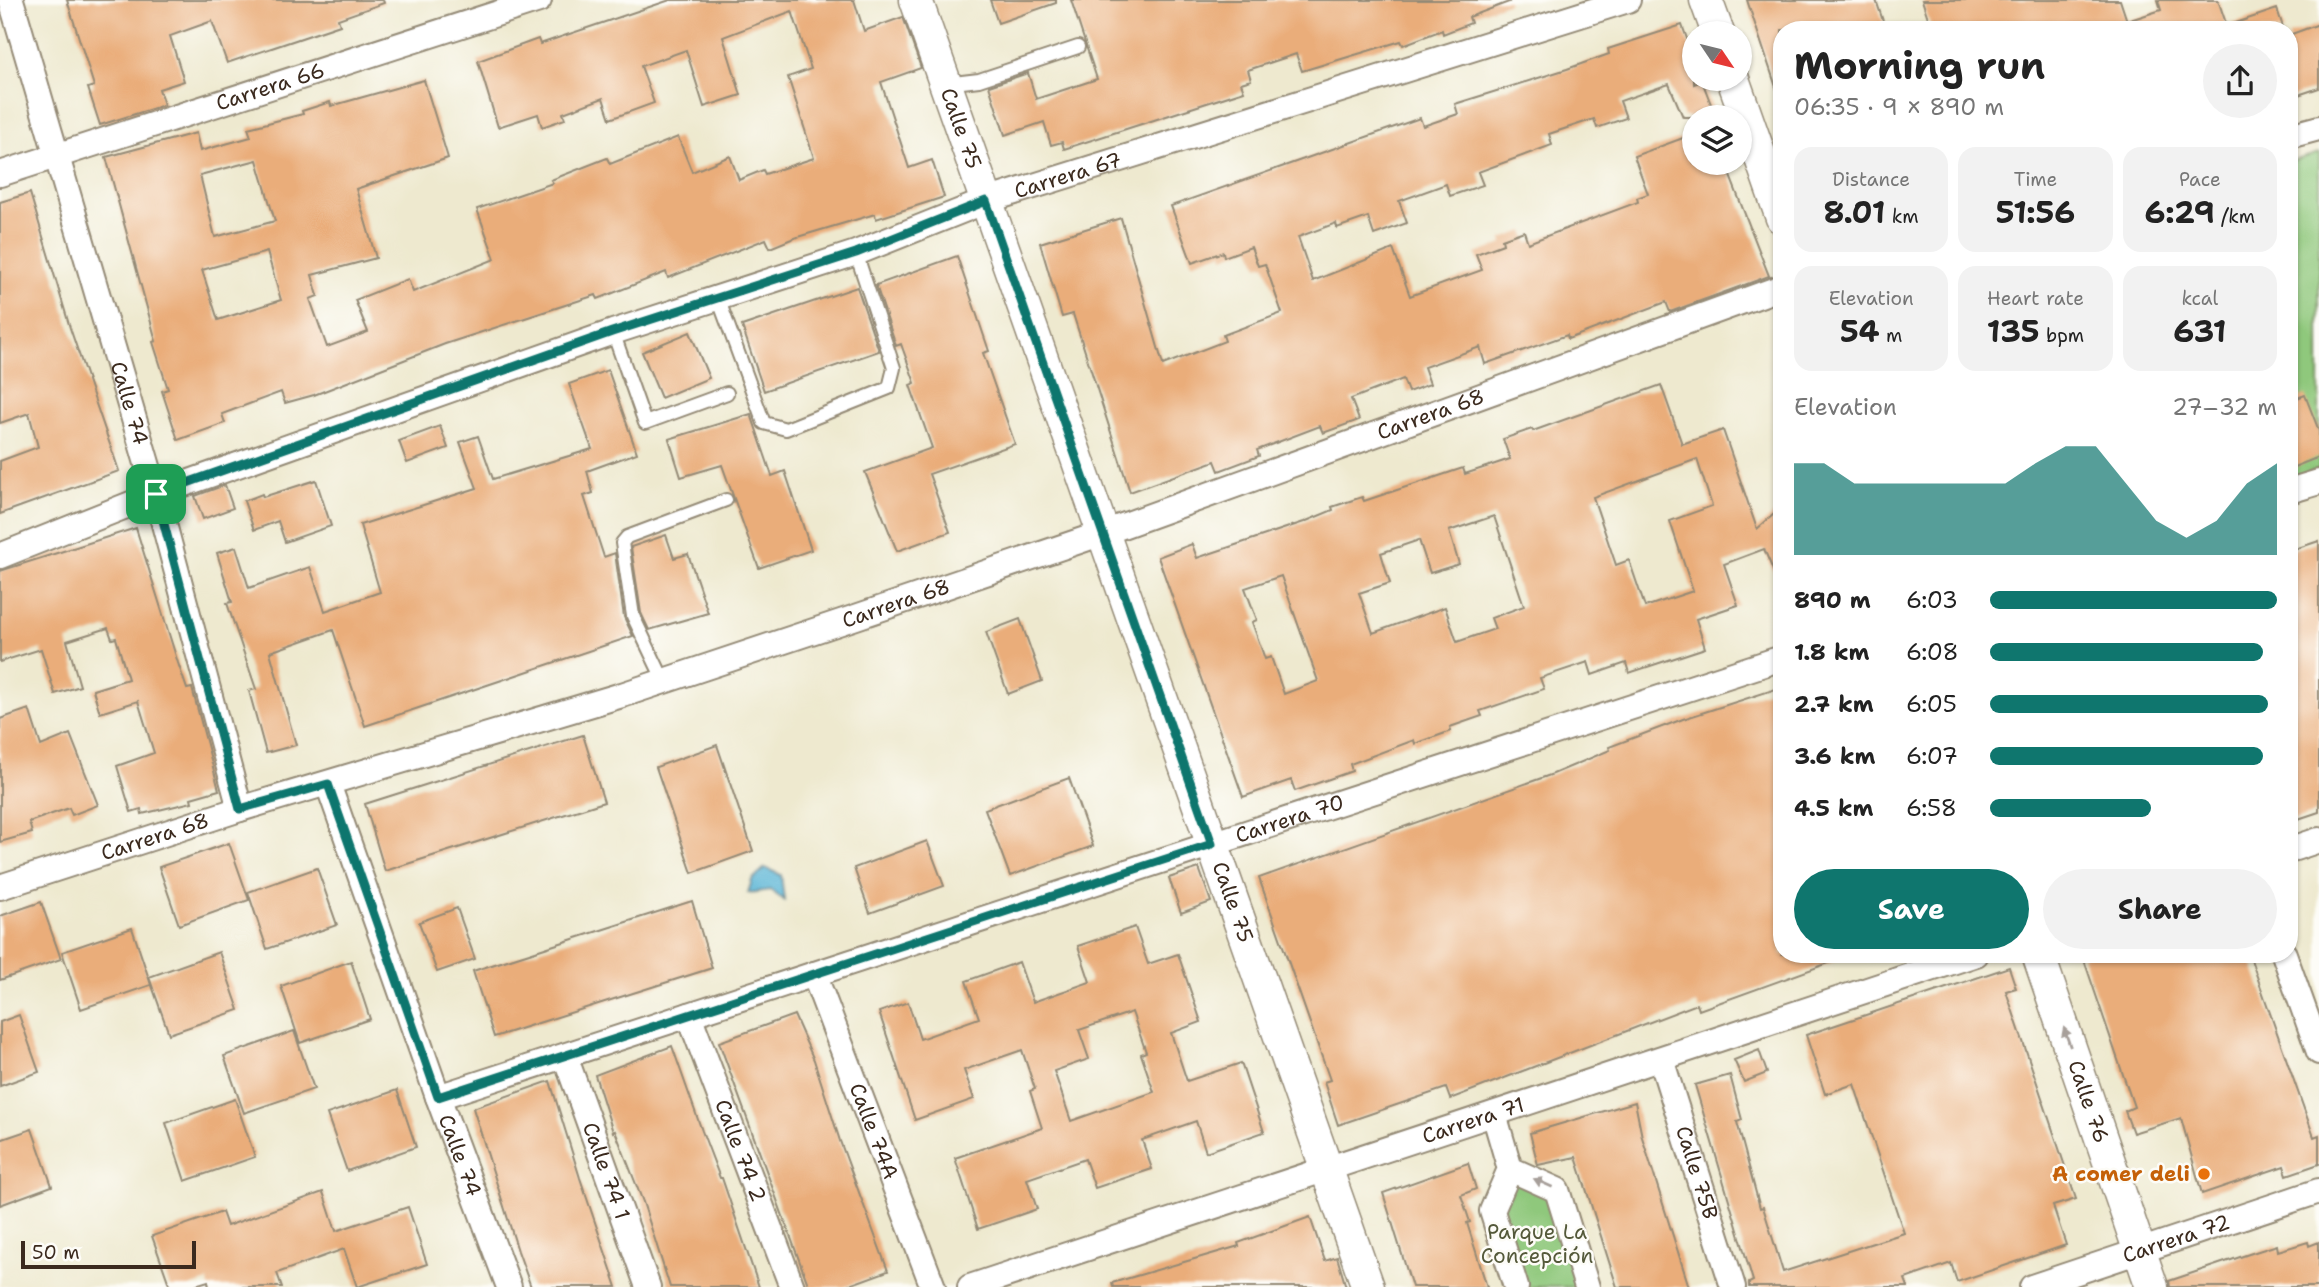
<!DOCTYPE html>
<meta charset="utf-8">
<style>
:root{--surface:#fff;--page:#f2f2f2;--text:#222;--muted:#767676;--accent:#0f766e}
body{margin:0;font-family:"Shantell Sans",sans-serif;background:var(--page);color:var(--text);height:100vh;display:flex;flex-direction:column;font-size:26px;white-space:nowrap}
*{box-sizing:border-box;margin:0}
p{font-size:23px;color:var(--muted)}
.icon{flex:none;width:38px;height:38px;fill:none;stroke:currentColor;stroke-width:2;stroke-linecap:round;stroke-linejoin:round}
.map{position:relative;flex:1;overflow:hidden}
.details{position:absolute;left:1773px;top:21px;width:525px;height:942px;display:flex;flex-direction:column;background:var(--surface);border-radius:28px;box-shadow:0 2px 5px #0004}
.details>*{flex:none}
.needle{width:46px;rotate:125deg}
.controls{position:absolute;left:1682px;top:21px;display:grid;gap:14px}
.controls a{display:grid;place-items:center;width:70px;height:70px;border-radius:50%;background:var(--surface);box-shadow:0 2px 5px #0004;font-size:35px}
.scale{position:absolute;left:21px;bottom:18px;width:175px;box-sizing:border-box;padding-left:7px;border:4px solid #3b2a1e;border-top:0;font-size:19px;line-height:24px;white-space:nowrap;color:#3b2a1e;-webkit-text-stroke:5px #fdfcf7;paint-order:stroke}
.pin{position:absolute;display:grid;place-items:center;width:60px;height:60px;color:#fff;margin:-30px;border-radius:14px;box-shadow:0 4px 10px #0006}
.round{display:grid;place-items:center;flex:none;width:74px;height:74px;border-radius:37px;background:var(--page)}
.summary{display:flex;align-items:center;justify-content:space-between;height:119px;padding:0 21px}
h1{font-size:38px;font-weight:700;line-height:52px}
.stats{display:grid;grid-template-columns:repeat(3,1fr);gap:10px;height:119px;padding:7px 21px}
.stats div{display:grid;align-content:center;border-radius:18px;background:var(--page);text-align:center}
.stats b{font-size:30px;font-weight:700}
.stats small{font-size:19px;font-weight:400}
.stats p{font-size:19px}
.chart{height:196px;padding:14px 21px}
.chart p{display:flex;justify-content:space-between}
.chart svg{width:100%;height:126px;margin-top:7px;fill:var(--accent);opacity:.7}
.cta{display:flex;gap:14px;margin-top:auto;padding:14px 21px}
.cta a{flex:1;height:80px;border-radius:42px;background:var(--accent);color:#fff;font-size:28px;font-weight:700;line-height:80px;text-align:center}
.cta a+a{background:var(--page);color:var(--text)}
ul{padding:0 21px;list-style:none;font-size:23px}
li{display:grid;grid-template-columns:112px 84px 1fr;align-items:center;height:52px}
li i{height:18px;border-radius:9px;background:var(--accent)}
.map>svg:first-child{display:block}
.green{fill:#8fc87c;stroke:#65794d;stroke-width:2}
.water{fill:#57b4d5;stroke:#496f7a;stroke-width:2}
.building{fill:#eaad7a;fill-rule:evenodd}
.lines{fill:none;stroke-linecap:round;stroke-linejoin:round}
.service-casing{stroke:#948a76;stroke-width:16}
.minor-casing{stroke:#948a76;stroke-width:28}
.tertiary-casing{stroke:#948a76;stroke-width:35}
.service{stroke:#fff;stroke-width:12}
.minor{stroke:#fff;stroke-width:24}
.tertiary{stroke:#fff;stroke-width:32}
.oneway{fill:#a79f9a}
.route-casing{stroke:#fff;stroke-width:14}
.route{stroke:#0f766e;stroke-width:9}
.food-dot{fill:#e8710a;stroke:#fdfcf7;stroke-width:2.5}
.labels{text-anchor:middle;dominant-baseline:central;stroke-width:5;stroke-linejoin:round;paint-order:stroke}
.street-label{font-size:21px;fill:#3b2a1e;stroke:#fdfcf7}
.food-label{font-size:21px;font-weight:bold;fill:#c56008;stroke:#fdfcf7;text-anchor:end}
.park-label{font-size:21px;fill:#54593a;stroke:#fdfcf7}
</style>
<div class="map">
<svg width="2319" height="1287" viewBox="0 0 2319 1287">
<rect width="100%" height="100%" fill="#fdfcf7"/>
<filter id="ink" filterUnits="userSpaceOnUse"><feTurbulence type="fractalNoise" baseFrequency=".0143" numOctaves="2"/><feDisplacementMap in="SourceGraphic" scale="14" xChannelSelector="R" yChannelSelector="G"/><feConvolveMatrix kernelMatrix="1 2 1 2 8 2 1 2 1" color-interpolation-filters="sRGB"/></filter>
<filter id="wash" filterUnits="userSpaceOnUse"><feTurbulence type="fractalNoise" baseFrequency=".00686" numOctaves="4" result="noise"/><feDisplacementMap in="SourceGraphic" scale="28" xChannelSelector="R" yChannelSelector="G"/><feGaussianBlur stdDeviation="1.57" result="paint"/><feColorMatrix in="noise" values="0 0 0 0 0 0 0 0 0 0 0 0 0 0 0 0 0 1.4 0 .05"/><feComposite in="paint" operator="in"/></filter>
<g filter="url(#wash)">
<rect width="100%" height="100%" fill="#eee9cf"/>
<path class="green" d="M2319,153v316l-30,9v-316z
M1513,1176l38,18 30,93h-59l-25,-75z"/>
<path class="water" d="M765,868l16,7 3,25 -14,-10 -22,3 4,-13z"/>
<g id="blocks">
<path class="building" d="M67,0h316l1,3 -46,16 2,6 -113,38 -15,-42 -42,15 14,45 -25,8 5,16 -64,20 -12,-37 6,-2z
M670,0h184l10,31 39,-14 18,51 -40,14 28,86 23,-8 12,37 -68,22 -1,-5 -81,24 -24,10 -4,-9 -98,39 -2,-6 -68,27 -2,-4 -151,49 -131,51 -29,8 -4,-11 -59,22 3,9 -47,17 -16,-49 6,-2 -15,-47 3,-1 -50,-184 90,-24 4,18 51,-14 -3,-9 55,-14 -1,-3 28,-9 1,4 93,-26 24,78 -92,31 20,69 -64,17 6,21 -8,3 17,48 41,-15 -13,-32 53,-21 5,13 82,-33 -18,-50 76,-26 -2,-3 56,-22 3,6 68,-27 14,35 38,-16 9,24 24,-10 2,4 49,-16 -26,-81 23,-8 -19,-58 -69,26 18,58 -37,12 -18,-57 -45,16 13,37 -44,16 -7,-21 -40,15 2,6 -23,8 -4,-13 -40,13 -20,-66 60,-22 2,5zM257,160l18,61 -60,16 -15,-62zM267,252l14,48 -63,20 -16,-50z
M990,0h66v3l-58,20z
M1071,0h437l1,2 -40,15 2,6 -28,11 -1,-4 -39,15 -2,-4 -99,30 -6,-17 -48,16 3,10 -10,3 3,8 -180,58 -2,-7 -11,3 -7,-23 -39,13 -16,-49 39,-13 8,26 61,-20z
M1747,0h129l10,30h-104v63h-4z
M1922,0h198l7,21 34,-11 -3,-10h60l9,26 50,-17 7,21h-261l-2,-9 -27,9h-62z
M2319,24v64l-30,10v-63z
M1682,25l12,33v26l8,-3 14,36h-33l-14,-33 -49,17 6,17 -29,10 -3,-9 -45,15 3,11 -74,27 5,13 -33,11 -4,-12 -47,17 8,22 -33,12 -6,-18 -31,11 -1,-5 -38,14 15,44 80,-32 17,47 72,-26 -6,-16 27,-10 -1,-5 22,-8 4,12 110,-41 -1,-4 11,-4 -14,-38 60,-22v29h31l44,113 -99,36 -4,-10 -98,37 -1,-4 -82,29 -5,-17 -56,20 6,17 -22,8 -5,-13 -52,20 8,21 -36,13 -3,-7 -63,24 2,6 -40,15 -4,-10 -85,31 -57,-178 -11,3 -22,-74 81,-25 42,147 62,-24 -2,-6 59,-22 -17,-49 -7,2 -7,-19 -27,10 -1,-5 -31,11 -21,-57 249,-88 3,8 35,-12 -3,-10 112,-35 42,-15 -1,-5z
M30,193l40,135 49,143 -119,43v-53l38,-14 -9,-34 -29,10v-221z
M957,256l32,95 -6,2 32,91 -86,30 21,58 -53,19 -32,-79 67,-24 -22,-63 5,-2 -14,-39 -5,2 -20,-61z
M857,287l22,64 -115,40 -22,-65z
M690,332l19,46 -48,20 -19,-46z
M608,370l29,83 -50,18 6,22 -9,3 20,61 11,-4 9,64 9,19 -268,90 -32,-96 -63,22 26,93 -30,8 -17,-62 7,-2 -29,-86 5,-1 -15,-49 19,-6 13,41 61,-21 15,44 55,-19 -20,-67 117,-37 -17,-46 18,-6 15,43 99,-30 -23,-65z
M1661,385l21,59 41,-14 34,99 25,-22v84l-18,-42 -40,15 14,41 -42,14 9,29 -76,25 -3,-10 -34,12 -4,-13 -48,16 4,11 -64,22 2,5 -32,11 1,4 -36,13 -1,-4 -64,24 2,7 -57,20 -4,-11 -48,17 -85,-240 34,-13 5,14 107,-36 29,-12 -1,-3 30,-10 2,4 99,-33 2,6 45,-15 -7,-20 29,-10 1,2zM1697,459l15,47 -42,15 23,70 -48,16 -16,-47 -13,5 -23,-68zM1494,516l30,90 -33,12 4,11 -38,13 -12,-35 -72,26 -14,-40 31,-10 -9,-30 38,-13 11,33 29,-9 -10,-33zM1281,576l37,105 -34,13 -13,-37 -6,2 -13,-37 5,-2 -12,-32z
M2305,395l14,36v26l-30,12v-68z
M751,414l21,62 13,-5 26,79 -52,18 -37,-103 -41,12 -12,-38z
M440,426l8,22 -41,15 -8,-22z
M316,480l15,46 -46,16 -7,-21 -24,9 -10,-29 18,-7 1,3z
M225,485l8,23 -30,11 -8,-23z
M136,528l42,135 9,26 5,-1 27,102 -28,8 1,4 -50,12 -1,-5 -10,3 -14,-46 37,-13 -16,-52 -38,12 -7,-23 35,-11 -12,-41 -4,1 -4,-11 -41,13 13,45 -25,8 -14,-45 -41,13v-91z
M666,535l8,23 14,-4 20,59 -59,17 -8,-17 -10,-66z
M2319,541v271l-30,10v-271z
M1020,619l22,62 -34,13 -22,-62z
M1782,687v267l66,2 -149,54 -2,-6 -247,95 -4,-11 -108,37 -14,-43 6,-2 -71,-202 294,-104 57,-24 -1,-3 74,-28z
M29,709l12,37 29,-12 28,71 -26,10 -3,-7 -40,14 3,11 -32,9v-123z
M583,735l21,67 -219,69 -20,-67z
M717,745l36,106 -61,22 -36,-106z
M1069,778l24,68 -83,30 -25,-67z
M927,841l17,45 -74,27 -16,-45z
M229,843l20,57 -70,25 -20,-58z
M317,868l20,57 -70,24 -19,-57z
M1199,868l12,34 -30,11 -12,-35z
M692,901l20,67 -218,69 -21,-66z
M41,902l20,57 -61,21v-64z
M457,908l18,51 -38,13 -18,-50z
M1135,927l13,37 30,-10 23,68 -30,11 16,48 54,-18 23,69 -58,20 -10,-31 -54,19 10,29 -57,19 -10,-29 -58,20 10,30 -59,20 -23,-71 87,-30 -12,-37 5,-2 -13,-39 -58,20 10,29 -59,21 -36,-108 29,-10 12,37 59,-21 -13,-37 53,-19 14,40 57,-20 -12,-36zM1132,1012l14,40 -5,2 13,38 -83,29 -17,-50 35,-12 -10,-29z
M132,928l19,57 -70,24 -19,-57z
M219,952l20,58 -70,24 -20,-57z
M2082,954h167l65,183 5,-2v29l-32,11 -3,-9 -82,28 -21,-76 -48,15 -8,-22 9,-4z
M351,961l19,58 -70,24 -19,-57z
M2009,967l7,21 -10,3 70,208 -23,7 13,39 -109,37 -6,-19 -46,16 3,8h-159v-4l4,-2 -58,-196 35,-10 12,45 -5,2 23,86 3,-1 20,65 121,-39 -50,-149 -29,10 -19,-59z
M19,1015l20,57 -39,14v-64z
M794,1015l20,45 26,81 48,130 -44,16h-35l-90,-245z
M294,1031l20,58 -70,24 -20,-57z
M672,1046l30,85 18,47h2l37,109h-89l-27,-85 -28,-71 -2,1 -18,-57z
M1759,1050l8,23 -23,9 -10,-22z
M550,1081l30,97 37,109h-86l-13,-36 -45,-143z
M397,1090l19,57 -69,24 -20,-57z
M235,1099l20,58 -70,24 -19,-58z
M1635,1102l7,35 47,150h-72l-41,-130 -38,8 -8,-32z
M32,1129l20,57 -52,19v-65z
M1468,1163l8,26 -15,6 9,27 -3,1 20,64h-75l-29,-94z
M323,1192l13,39 72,-24 19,57 -70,23 -13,-38 -67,24 5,14h-73l-1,-6 -19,6h-19l-18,-51 70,-24 5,14z
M1310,1217l15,44 12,-4 9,30h-233l-1,-4 127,-37 -1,-3z
M2308,1242l1,4 10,-4v45h-149l-1,-6 80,-27 28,-9 1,6z"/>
</g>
</g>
<g filter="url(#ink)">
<use href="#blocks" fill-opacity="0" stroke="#948a76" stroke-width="2"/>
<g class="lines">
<g class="service-casing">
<path id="service" d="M945,84l34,-4 99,-33
M718,298l46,125 22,6 103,-41 5,-20 -38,-115
M613,332l32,91 82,-30
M664,681l-31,-65 -11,-73 5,-6 99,-37"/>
</g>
<g class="minor-casing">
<g id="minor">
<path id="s1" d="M11,0l145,494 84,315"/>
<path d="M2289,136l30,-8"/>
<path id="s2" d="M0,174l539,-174"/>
<path d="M2289,491l30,-9"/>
<path id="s3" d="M0,556l156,-62 457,-162 243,-79 130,-52 642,-201"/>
<path id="s4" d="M328,784l110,313 71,190"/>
<path d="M2289,850l30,-10"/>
<path id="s5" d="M0,887l240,-78 382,-114 231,-77 250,-85 679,-246"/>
<path d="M2284,954l35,98"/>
<path id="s6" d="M814,974l119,313"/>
<path id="s7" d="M689,1015l103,272"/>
<path id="s8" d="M565,1056l83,231"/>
<path id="s9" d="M1661,1059l72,228"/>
<path id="s10" d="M438,1097l1344,-439"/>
<path d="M1494,1114l16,55 -18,42 24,76"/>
<path d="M1510,1169l47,21 30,97"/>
<path id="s11" d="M970,1287l1006,-333"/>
<path id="s12" d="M2032,1287l287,-96"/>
</g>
</g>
<g class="tertiary-casing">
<g id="tertiary">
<path id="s13" d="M916,0l452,1287"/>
<path d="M1706,0l12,33"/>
<path d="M1733,79l49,139"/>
<path id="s14" d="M2038,954l114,333"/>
</g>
</g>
<use href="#service" class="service"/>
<use href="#minor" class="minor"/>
<use href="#tertiary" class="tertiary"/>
</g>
<defs><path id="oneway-solid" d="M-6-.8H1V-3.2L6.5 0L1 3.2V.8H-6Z" transform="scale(1.75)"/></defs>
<g class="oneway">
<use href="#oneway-solid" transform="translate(2067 1037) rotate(-109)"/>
<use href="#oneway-solid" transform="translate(1543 1183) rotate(-156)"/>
</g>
</g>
<g class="lines" filter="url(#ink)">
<g class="route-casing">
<path id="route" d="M986,201l226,643 -774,253 -110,-313 -88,25 -84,-315 456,-162 244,-79z"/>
</g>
<use href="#route" class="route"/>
</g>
<circle class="food-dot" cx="2204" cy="1174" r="7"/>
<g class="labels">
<g class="street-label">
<text stroke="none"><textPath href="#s2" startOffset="284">Carrera 66</textPath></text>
<text stroke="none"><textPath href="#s13" startOffset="136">Calle 75</textPath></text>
<text stroke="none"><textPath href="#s3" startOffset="1134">Carrera 67</textPath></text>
<text stroke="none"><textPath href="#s1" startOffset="420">Calle 74</textPath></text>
<text stroke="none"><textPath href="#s5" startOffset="1507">Carrera 68</textPath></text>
<text stroke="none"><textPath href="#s5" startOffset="940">Carrera 68</textPath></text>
<text stroke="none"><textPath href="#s10" startOffset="896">Carrera 70</textPath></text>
<text stroke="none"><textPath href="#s5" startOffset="163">Carrera 68</textPath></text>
<text stroke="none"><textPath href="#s13" startOffset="956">Calle 75</textPath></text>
<text stroke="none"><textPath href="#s14" startOffset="156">Calle 76</textPath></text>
<text stroke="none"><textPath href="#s11" startOffset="530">Carrera 71</textPath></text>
<text stroke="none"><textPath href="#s6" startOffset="168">Calle 74A</textPath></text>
<text stroke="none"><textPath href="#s7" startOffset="145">Calle 74 2</textPath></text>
<text stroke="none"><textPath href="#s4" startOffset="394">Calle 74</textPath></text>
<text stroke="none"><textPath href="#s8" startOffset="122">Calle 74 1</textPath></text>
<text stroke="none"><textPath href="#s9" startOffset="119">Calle 75B</textPath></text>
<text stroke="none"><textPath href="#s12" startOffset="152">Carrera 72</textPath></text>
</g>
<g class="food-label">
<text x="2190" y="1174">A comer deli</text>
</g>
<g class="park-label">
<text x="1537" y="1232">Parque La<tspan x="1537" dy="24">Concepción</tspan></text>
</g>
</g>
</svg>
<div class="controls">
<a><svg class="needle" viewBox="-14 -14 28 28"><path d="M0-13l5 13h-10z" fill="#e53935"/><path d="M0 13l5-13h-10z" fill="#767676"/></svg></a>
<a><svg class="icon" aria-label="layers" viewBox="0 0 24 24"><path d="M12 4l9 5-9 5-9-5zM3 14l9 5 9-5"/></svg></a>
</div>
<div class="scale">50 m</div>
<div class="pin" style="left:156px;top:494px;background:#1e9e55"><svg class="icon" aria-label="arrive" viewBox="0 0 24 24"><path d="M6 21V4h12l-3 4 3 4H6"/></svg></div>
<section class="details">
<div class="summary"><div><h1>Morning run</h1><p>06:35 · 9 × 890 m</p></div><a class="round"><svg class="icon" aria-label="share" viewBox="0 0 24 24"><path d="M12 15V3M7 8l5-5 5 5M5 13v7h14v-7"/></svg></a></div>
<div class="stats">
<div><p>Distance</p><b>8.01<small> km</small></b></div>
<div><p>Time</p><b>51:56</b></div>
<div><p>Pace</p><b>6:29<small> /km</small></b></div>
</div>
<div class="stats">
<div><p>Elevation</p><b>54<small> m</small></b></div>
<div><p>Heart rate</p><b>135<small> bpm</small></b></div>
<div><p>kcal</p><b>631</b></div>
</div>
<div class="chart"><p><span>Elevation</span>27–32 m</p>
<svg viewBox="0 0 160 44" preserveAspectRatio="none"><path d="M0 44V12L10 12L20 19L30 19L40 19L50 19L60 19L70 19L80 12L90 6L100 6L110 19L120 32L130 38L140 32L150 19L160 12V44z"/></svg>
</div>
<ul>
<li><b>890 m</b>6:03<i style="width:100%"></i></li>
<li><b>1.8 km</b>6:08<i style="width:95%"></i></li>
<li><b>2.7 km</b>6:05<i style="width:97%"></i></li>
<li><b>3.6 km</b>6:07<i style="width:95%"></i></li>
<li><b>4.5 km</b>6:58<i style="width:56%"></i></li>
</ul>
<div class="cta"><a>Save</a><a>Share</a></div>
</section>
</div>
